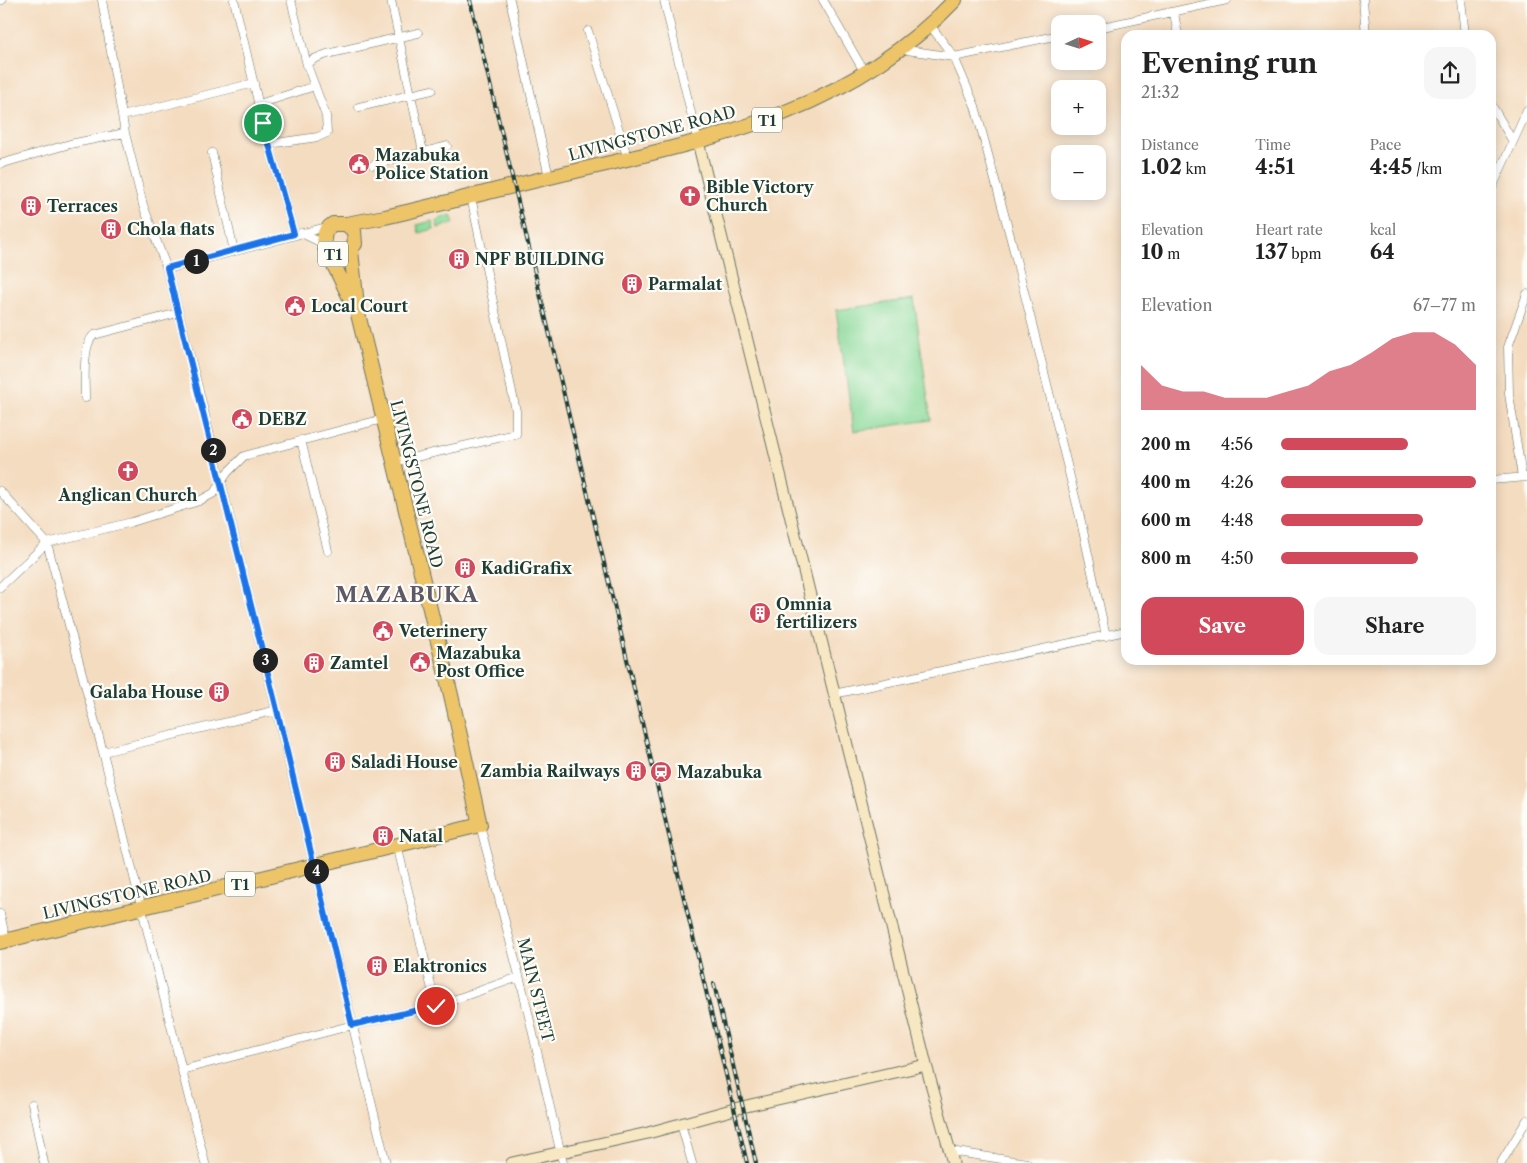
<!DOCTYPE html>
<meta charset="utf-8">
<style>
:root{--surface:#fff;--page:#f6f6f6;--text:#222;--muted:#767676;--accent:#d1495b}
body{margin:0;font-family:"Libre Caslon Text",serif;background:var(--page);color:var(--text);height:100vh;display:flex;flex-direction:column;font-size:19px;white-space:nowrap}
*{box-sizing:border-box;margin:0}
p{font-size:16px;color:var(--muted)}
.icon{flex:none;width:28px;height:28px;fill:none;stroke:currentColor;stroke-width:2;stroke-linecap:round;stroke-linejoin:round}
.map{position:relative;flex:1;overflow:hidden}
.sheet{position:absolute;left:1121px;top:30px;width:375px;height:635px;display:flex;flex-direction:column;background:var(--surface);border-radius:15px;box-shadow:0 2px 12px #0003}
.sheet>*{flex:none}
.needle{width:32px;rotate:86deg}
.tools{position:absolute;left:1051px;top:15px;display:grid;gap:10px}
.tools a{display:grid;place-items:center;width:55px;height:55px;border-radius:10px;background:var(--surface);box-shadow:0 2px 12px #0003;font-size:25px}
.pin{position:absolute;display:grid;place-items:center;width:42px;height:42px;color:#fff;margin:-21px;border:2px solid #fff;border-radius:50%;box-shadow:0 1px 5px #0007}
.km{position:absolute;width:25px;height:25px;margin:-12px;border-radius:50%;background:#222;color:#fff;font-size:14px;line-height:25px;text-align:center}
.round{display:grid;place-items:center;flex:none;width:52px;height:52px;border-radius:15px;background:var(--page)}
.overview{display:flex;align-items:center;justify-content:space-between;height:85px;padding:0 20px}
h1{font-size:28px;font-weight:700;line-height:38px}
.stats{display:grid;grid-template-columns:repeat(3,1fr);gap:8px;height:85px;padding:5px 20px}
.stats div{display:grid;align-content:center}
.stats b{font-size:21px;font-weight:700}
.stats small{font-size:14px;font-weight:400}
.stats p{font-size:14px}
.chart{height:140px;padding:10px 20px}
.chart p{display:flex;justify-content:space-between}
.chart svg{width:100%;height:90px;margin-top:5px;fill:var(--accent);opacity:.7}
.action{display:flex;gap:10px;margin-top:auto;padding:10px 20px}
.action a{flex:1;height:58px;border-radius:15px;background:var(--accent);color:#fff;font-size:20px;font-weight:700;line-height:58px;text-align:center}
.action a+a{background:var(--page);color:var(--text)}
ul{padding:0 20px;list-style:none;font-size:16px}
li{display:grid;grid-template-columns:80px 60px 1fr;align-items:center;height:38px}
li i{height:12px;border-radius:6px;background:var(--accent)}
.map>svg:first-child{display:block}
.grass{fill:#89d998;stroke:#548b66}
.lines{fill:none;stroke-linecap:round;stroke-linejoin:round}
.street-casing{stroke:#6a7565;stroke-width:9}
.secondary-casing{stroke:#6a7565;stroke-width:13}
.highway-casing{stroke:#6a7565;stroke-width:16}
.street{stroke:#fff;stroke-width:8}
.secondary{stroke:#f8e7c3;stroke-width:11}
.highway{stroke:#eec469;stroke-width:14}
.rail-casing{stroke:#1f3d34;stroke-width:4}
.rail{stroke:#fdfcf7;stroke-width:2;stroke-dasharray:5.5;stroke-linecap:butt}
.route-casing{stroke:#fff;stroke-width:10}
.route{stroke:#1a73e8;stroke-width:6}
.labels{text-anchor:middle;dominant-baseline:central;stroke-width:4.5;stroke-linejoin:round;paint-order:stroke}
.shield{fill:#fdfcf7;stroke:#62766e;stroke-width:1}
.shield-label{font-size:15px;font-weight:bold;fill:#1f3d34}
.street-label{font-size:16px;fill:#1f3d34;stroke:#fdfcf7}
.poi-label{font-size:16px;font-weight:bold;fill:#1f3d34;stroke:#fdfcf7;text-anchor:start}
.district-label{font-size:21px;font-weight:bold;letter-spacing:1px;fill:#5d5966;stroke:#fdfcf7}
</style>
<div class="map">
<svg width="1527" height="1163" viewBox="0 0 1527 1163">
<rect width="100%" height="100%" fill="#fdfcf7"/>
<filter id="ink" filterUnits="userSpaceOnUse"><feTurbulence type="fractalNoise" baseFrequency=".02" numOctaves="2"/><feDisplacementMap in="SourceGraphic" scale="10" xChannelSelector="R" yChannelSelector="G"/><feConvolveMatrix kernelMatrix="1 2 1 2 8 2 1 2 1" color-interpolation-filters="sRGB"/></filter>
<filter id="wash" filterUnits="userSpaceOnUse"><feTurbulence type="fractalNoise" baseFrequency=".0096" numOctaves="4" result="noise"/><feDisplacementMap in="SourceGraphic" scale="20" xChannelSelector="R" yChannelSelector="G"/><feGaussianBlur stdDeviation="1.12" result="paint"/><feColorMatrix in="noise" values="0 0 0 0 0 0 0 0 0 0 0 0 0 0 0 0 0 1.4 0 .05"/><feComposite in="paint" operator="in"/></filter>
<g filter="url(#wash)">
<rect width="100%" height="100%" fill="#f4dcc0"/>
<path class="grass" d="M451,215l3,8 -16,5 -2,-8z
M432,221l2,8 -15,4 -2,-8z
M914,299l17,121 -77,11 -18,-121z"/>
</g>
<g filter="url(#ink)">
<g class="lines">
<g class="street-casing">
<path id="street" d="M0,0h2
M102,0l23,133 18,72 24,64 33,126 186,768
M234,0l29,123 31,111
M291,0l16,65
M391,0l32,152
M510,0l39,177
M664,0l34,142
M823,0l42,73
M1363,0l3,35
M1461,0l4,35
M1174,13l4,22
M930,25l24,32 21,49 38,141 67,270 26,119
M1098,28l129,-28
M588,31l40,128
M900,49l54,8 106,-22
M259,104l56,-18
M1491,104l21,36
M359,107l73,-17
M122,116l132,-33
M269,144l49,-7 9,-4 -1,-17 -19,-51 7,-6 13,-5 91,-21
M212,153l22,98
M0,164l70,-20 55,-11
M373,165l74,-19
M1491,190l36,-79
M301,233l23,11
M167,269l163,-43
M85,398c0,-16 -3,-54 9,-63l84,-22
M301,440l27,111
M394,462l122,-28v-23l-45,-214
M1522,477l-13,-83 -1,-47 19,-53
M1491,480l36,-3
M0,491l47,52 85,-21 67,-21 15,-8 13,-20 17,-17 139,-37
M0,587l47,-44 56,209 102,411
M834,694l292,-63
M103,752l174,-42
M480,825l43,166 40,172
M0,914l6,26
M436,1006l83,-29
M182,1070l171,-45 83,-19 -39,-161
M32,1104l12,59
M681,1124l11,39
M950,1151l77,12
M1501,1163l26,-43"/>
</g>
<g class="secondary-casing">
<path id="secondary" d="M698,142l228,923 27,98
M512,1163l136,-30 94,-26 184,-42"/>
</g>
<g class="highway-casing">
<path id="highway" d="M346,224l8,7 1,13 -9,10 -12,1c-12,-8 -14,-23 -1,-31h13l39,-7c65,-15 130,-32 195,-47 139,-32 272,-61 375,-170
M325,247l28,57
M0,942l480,-117 -29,-130 -93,-381 -7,-63"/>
</g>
<use href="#street" class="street"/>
<use href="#secondary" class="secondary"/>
<use href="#highway" class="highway"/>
<g class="rail-casing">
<path id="rail" d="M470,0l277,1163
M714,984l42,179"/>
</g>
<use href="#rail" class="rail"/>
</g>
</g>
<g class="lines" filter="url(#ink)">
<g class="route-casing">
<path id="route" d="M263,123l31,111 -127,34 110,442 75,315 84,-19"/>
</g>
<use href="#route" class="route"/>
</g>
<defs>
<g id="civic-disc" transform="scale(1.125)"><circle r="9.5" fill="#d1495b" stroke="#fdfcf7"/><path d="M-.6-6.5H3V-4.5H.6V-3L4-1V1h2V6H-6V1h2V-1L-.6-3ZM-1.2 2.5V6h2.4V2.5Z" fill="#fff"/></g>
<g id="church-disc" transform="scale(1.125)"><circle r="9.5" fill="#d1495b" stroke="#fdfcf7"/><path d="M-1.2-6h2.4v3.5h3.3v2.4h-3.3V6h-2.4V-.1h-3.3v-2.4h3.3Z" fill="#fff"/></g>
<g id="building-disc" transform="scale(1.125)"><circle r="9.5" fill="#d1495b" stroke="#fdfcf7"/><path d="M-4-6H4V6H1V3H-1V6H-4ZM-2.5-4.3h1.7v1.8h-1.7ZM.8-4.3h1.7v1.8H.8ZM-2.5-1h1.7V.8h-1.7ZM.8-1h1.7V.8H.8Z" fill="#fff"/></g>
<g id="station-disc" transform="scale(1.125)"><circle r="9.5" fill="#d1495b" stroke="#fdfcf7"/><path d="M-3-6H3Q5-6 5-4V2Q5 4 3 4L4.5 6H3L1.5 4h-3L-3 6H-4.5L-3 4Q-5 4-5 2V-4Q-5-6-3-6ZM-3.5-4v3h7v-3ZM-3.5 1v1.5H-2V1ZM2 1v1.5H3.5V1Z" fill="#fff"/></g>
</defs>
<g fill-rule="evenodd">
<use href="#civic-disc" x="359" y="164"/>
<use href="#church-disc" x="690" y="196"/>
<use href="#building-disc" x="31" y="206"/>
<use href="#building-disc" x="111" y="229"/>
<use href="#building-disc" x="459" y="259"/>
<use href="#building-disc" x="632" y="284"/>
<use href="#civic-disc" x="295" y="306"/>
<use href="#civic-disc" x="242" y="419"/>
<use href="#church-disc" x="128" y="471"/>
<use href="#building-disc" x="465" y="568"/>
<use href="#building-disc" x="760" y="613"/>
<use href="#civic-disc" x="383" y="631"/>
<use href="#civic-disc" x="420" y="662"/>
<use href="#building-disc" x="314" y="663"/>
<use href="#building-disc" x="219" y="692"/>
<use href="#building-disc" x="335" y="762"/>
<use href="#building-disc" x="636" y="771"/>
<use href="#station-disc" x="661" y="772"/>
<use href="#building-disc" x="383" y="836"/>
<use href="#building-disc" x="377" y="966"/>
</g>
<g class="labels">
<g class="shield">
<rect x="752" y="107.5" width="30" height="25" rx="4"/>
<rect x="318" y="241.5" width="30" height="25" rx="4"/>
<rect x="225" y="871.5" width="30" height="25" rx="4"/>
</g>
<g class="shield-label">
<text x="767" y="120">T1</text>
<text x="333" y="254">T1</text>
<text x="240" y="884">T1</text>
</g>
<g class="street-label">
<text transform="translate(652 133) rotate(-15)">LIVINGSTONE ROAD</text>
<text transform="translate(417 484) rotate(76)">LIVINGSTONE ROAD</text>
<text transform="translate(127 894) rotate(-13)">LIVINGSTONE ROAD</text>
<text transform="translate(536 990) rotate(76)">MAIN STEET</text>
</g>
<g class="poi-label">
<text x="375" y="155">Mazabuka<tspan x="375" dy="18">Police Station</tspan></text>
<text x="706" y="187">Bible Victory<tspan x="706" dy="18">Church</tspan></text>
<text x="47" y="206">Terraces</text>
<text x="127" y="229">Chola flats</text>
<text x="475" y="259">NPF BUILDING</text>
<text x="648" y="284">Parmalat</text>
<text x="311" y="306">Local Court</text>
<text x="258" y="419">DEBZ</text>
<text x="128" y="495" text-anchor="middle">Anglican Church</text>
<text x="481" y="568">KadiGrafix</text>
<text x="776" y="604">Omnia<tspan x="776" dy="18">fertilizers</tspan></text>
<text x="399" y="631">Veterinery</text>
<text x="436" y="653">Mazabuka<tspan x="436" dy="18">Post Office</tspan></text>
<text x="330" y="663">Zamtel</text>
<text x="203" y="692" text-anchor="end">Galaba House</text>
<text x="351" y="762">Saladi House</text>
<text x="620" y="771" text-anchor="end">Zambia Railways</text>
<text x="677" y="772">Mazabuka</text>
<text x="399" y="836">Natal</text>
<text x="393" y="966">Elaktronics</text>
</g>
<g class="district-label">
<text x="407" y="594">MAZABUKA</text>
</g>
</g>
</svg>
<div class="tools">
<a><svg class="needle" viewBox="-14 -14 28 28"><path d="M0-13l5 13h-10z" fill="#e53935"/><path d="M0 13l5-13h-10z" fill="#767676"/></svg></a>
<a>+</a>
<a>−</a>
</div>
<div class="pin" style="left:263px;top:123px;background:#1e9e55"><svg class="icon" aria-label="arrive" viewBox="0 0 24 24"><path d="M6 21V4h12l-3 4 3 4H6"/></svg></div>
<div class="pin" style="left:436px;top:1006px;background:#d93025"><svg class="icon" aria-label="check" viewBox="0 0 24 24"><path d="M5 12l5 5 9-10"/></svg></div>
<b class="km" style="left:196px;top:261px">1</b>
<b class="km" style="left:213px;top:450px">2</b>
<b class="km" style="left:265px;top:660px">3</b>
<b class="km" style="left:316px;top:871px">4</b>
<section class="sheet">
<div class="overview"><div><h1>Evening run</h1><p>21:32</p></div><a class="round"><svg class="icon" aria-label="share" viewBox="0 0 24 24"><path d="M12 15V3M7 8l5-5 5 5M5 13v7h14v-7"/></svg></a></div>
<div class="stats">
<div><p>Distance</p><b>1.02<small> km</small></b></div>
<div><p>Time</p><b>4:51</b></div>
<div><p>Pace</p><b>4:45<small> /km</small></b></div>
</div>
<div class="stats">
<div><p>Elevation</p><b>10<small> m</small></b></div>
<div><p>Heart rate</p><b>137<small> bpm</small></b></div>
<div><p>kcal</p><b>64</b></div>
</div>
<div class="chart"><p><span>Elevation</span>67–77 m</p>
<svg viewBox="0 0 160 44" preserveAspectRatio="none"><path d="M0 44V22L10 32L20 35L30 35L40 38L50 38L60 38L70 35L80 32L90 25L100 22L110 16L120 9L130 6L140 6L150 12L160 22V44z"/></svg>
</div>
<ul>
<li><b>200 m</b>4:56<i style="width:65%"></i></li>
<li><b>400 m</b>4:26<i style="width:100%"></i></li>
<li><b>600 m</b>4:48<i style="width:73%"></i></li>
<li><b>800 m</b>4:50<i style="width:70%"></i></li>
</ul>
<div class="action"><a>Save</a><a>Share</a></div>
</section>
</div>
